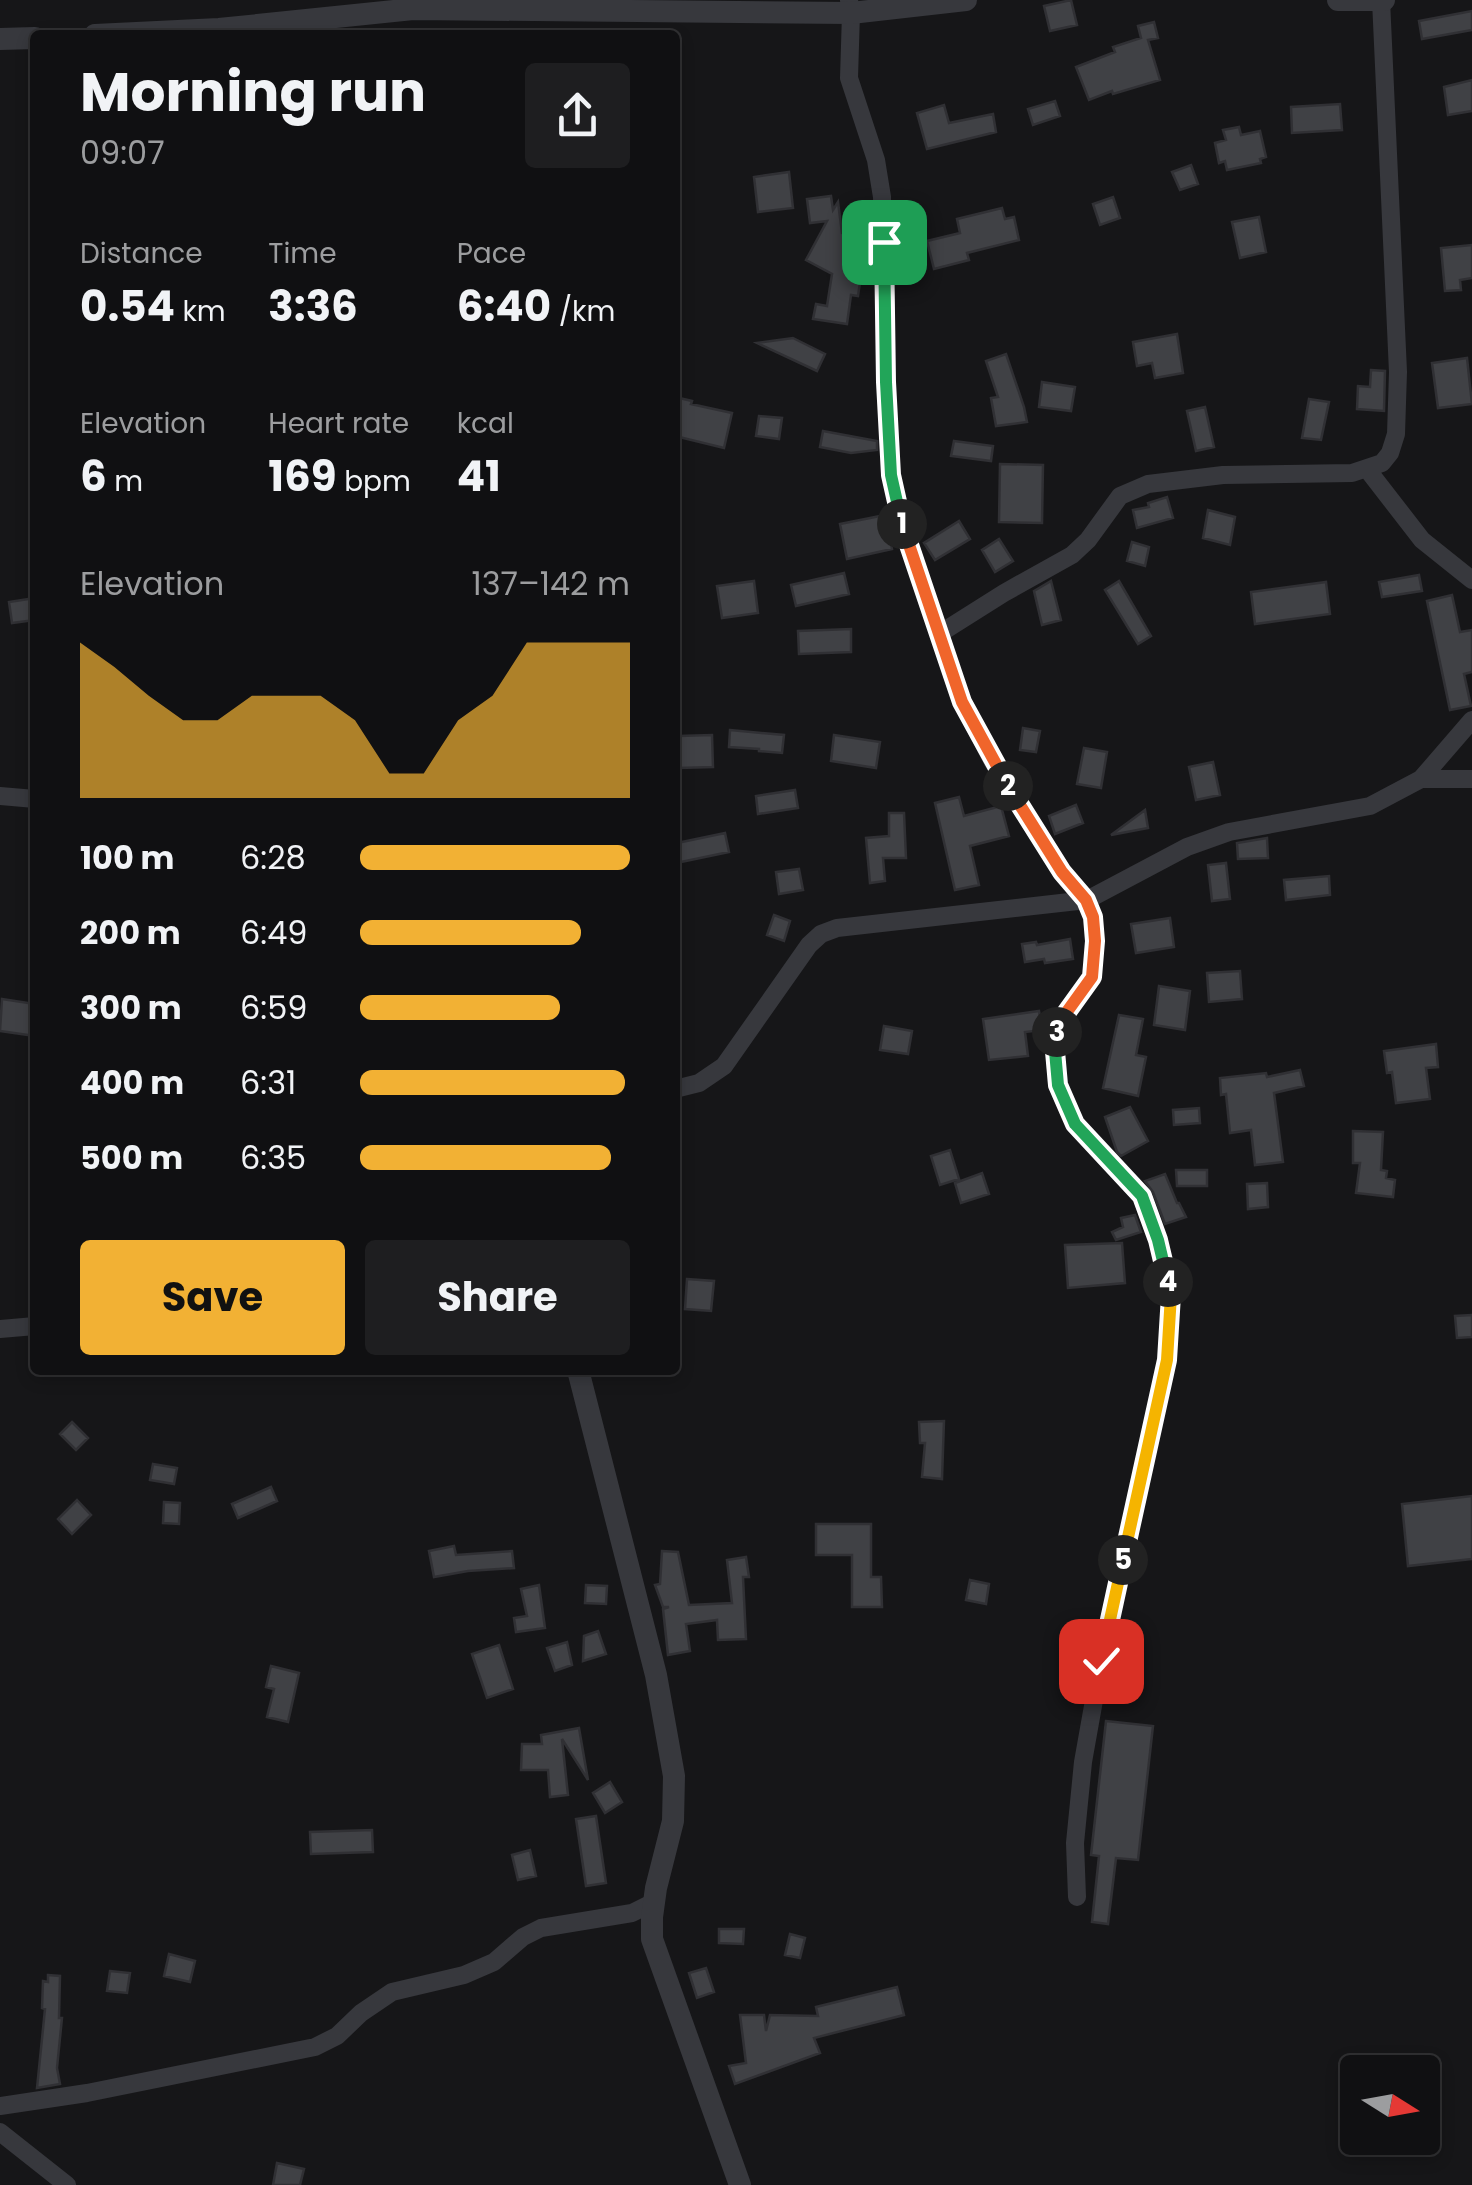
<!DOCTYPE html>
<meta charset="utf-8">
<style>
:root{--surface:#101012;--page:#1e1e20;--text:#f1f3f6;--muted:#9c9d9f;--line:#303032;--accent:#f2b134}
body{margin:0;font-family:Poppins,sans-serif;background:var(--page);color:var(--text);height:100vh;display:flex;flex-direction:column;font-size:38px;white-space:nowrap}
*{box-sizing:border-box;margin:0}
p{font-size:32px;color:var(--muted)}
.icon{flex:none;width:55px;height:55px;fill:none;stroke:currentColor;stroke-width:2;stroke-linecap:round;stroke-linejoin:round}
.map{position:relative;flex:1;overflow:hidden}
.details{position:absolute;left:30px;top:30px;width:650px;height:1345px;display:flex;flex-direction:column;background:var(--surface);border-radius:10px;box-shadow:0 5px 15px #0003,0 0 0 2px var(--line)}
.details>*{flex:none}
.needle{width:65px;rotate:101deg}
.buttons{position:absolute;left:1340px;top:2055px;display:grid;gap:20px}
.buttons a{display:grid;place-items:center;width:100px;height:100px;border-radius:10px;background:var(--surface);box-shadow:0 5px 15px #0003,0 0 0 2px var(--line);font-size:50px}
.pin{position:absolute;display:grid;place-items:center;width:85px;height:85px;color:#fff;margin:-42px;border-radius:20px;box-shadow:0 5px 15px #0006}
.km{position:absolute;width:50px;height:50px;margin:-25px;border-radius:50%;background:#222;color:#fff;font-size:28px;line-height:50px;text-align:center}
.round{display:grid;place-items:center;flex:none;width:105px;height:105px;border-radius:10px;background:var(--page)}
.overview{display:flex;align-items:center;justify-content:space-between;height:170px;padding:0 50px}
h1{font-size:55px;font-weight:700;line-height:75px}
.stats{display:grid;grid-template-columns:repeat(3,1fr);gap:15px;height:170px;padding:10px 50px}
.stats div{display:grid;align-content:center}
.stats b{font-size:42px;font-weight:700}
.stats small{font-size:28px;font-weight:400}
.stats p{font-size:28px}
.chart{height:280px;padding:20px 50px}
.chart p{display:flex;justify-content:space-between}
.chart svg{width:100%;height:180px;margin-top:10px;fill:var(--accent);opacity:.7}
.cta{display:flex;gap:20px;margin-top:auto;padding:20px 50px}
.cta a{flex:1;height:115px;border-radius:10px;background:var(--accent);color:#111;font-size:40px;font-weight:700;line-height:115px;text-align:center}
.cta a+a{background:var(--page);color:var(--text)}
ul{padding:0 50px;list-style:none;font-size:32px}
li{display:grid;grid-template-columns:160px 120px 1fr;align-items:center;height:75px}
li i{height:25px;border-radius:12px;background:var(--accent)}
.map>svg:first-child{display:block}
.building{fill:#404145;stroke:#303034;stroke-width:2.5}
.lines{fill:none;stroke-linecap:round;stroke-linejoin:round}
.minor{stroke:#37383d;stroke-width:18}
.tertiary{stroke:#37383d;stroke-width:22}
.split-1-casing{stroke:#fff;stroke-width:20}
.split-2-casing{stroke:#fff;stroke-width:20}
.split-3-casing{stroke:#fff;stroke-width:20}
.split-4-casing{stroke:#fff;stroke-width:20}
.split-5-casing{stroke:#fff;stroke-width:20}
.split-6-casing{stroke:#fff;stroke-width:20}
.split-1{stroke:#22a559;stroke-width:12}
.split-2{stroke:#f0652b;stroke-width:12}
.split-3{stroke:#f0652b;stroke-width:12}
.split-4{stroke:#22a559;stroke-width:12}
.split-5{stroke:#f5b400;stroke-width:12}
.split-6{stroke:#f5b400;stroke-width:12}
</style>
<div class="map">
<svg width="1472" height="2185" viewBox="0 0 1472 2185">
<rect width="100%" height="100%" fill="#161618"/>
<path class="building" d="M1071,0l6,25 -27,6 -6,-25z
M1472,11v19l-50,9 -3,-18z
M1154,22l4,16 -10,2 12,40 -47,14 -1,-3 -23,9 -13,-33 39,-15 -2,-5 28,-9 -3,-12z
M1472,80v31l-24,4 -4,-28z
M1055,101l5,15 -27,9 -5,-16z
M1340,104l2,26 -50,3 -1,-26z
M944,105l5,18 44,-9 3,18 -69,17 -10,-36z
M1239,127l2,8 19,-4 6,26 -6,2 1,4 -34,7 -2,-9 -6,2 -4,-20 11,-3 -3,-10z
M1191,165l7,19 -18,6 -8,-18z
M789,172l4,36 -35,4 -4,-35z
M831,196l2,14 5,-8 4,31 23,5 -9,37 5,1 -3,20 -7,-1 -4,29 -34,-5 3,-15 11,2 5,-32 -26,-14 21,-39 -17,2 -3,-24z
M1113,197l7,21 -20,7 -7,-21z
M1002,208l3,11 9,-2 5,23 -52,13 2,7 -35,9 -7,-28 33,-8 -3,-14z
M1259,217l7,35 -26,6 -8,-36z
M1472,245v33l-12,2 1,10 -16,1 -4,-43z
M1177,334l6,39 -28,5 -3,-15 -15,3 -4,-24z
M793,338l32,16 -8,17 -60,-28z
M1006,354l18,53 3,15 -31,4 -5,-28 7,-1 -12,-36z
M1467,358l5,46 -34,4 -6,-45z
M1371,370l14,1 -1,40 -27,-2 1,-23 12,1z
M1042,382l33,5 -4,24 -32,-4z
M675,397l17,4 -1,3 41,9 -8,35 -49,-12z
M1309,399l20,3 -8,38 -19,-2z
M1205,407l9,40 -18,4 -9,-40z
M759,416l23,2 -3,21 -23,-3z
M823,431l54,10v9l-26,3 -31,-6z
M954,441l39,5 -2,15 -40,-5z
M1000,464l43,1 -1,58 -43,-1z
M1167,497l6,21 -36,10 -4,-18 16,-3 -1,-4z
M1208,510l27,7 -5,28 -27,-7z
M885,515l7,34 -45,10 -7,-35z
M959,521l11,18 -35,21 -11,-17z
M999,539l14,22 -18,11 -13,-22z
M1132,542l17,5 -4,19 -18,-5z
M844,573l5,21 -53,12 -5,-21z
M1419,575l3,16 -40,6 -3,-15z
M754,581l4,32 -36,5 -5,-32z
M1051,581l10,39 -19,5 -8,-34z
M1119,581l32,55 -13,8 -33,-54z
M1326,582l4,32 -75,10 -4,-32z
M1452,595l8,37 12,-2v42l-8,2 7,32 -21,4 -23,-109z
M35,598v22l-23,3 -3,-21z
M851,629v23l-52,2 -1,-23z
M1023,728l17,3 -4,21 -16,-2z
M730,730l54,5 -2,18 -23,-2v-2l-30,-2z
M712,735l1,32 -34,1 -1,-32z
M834,735l46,7 -4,26 -45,-7z
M1084,748l23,4 -6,36 -24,-4z
M1213,762l7,33 -24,5 -7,-33z
M795,790l3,18 -40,6 -2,-18z
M959,797l5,19 37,-10 8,30 -39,10 9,39 -24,5 -20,-87z
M1076,805l7,18 -28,11 -6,-18z
M1145,810l3,18 -37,7z
M889,813h15l2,45h-23l2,23 -15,2 -4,-45 23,-2z
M725,833l4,19 -48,10 -4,-19z
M1267,838l1,20 -30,1 -1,-16z
M1226,863l4,36 -18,2 -4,-36z
M799,869l4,21 -24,4 -3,-22z
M1329,876l1,19 -44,5 -2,-20z
M774,915l16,6 -6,20 -17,-6z
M1170,918l4,29 -38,6 -5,-29z
M1070,939l3,20 -28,4 -1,-4 -19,3 -3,-18 14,-2 1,3z
M1240,971l2,28 -33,3 -2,-29z
M1159,986l31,5 -5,39 -31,-5z
M2,999l33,5v32l-35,-5z
M1039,1011l3,19 -17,2 3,24 -39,4 -6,-41z
M1119,1015l24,4 -7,36 10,2 -8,39 -35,-8z
M884,1026l28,5 -4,23 -28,-4z
M1436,1044l2,23 -12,1 4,31 -34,4 -4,-31 -5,1 -3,-22z
M1300,1070l4,16 -30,7 9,69 -28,3 -4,-35 -21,3 -4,-39 -5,1 -1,-17 46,-5 1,4z
M1130,1107l18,34 -27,15 -4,-4 -12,-35z
M1199,1108l1,15 -26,2 -1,-15z
M1353,1131l30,1 -2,38 6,1 -1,7 9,2 -2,17 -37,-4 4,-30h-7z
M950,1150l9,29 -19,6 -9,-29z
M1176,1170h31v16h-30z
M982,1173l7,21 -28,9 -6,-20z
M1165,1174l12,29h2l7,14 -21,7 -12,-32 -8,-11z
M1267,1183l1,24 -20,2 -1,-25z
M1135,1215l6,17 -25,8 -4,-8 11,-5 -2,-9z
M1122,1243l3,40 -57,5 -3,-43z
M687,1279l27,2 -3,30 -26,-2z
M1472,1315v22l-15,1 -2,-22z
M944,1421l-2,58 -20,-2 3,-34h-5l-1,-21z
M72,1422l16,16 -12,12 -16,-16z
M153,1464l24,4 -3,16 -24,-4z
M271,1487l6,14 -39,17 -6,-14z
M1472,1496v63l-64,7 -6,-62z
M77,1500l14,15 -19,19 -14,-15z
M164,1502l16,1 -1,21 -16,-1z
M816,1524h55v53h10l1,30h-30v-52h-36z
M454,1546l2,9 56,-4 2,17 -46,3 -34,6 -5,-26z
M662,1551l16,1 11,53 43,-2 -5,-43 19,-3 3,20h-6l3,62 -28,1 -1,-20 -31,4 4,27 -22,4 -5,-46 6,-2h-6l-8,-22 5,-1z
M970,1580l19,4 -3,20 -20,-4z
M539,1585l6,43 -29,4 -2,-14 13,-2 -6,-27z
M586,1585l21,1 -1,18 -21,-1z
M598,1631l8,23 -23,7 1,-25z
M567,1642l5,23 -17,6 -8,-23z
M499,1645l14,44 -26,9 -15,-44z
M271,1666l28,7 -11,49 -21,-5 7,-28 -8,-2z
M1106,1721l47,5 -15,134 -22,-2 -8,66 -16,-2 7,-66 -8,-1z
M579,1728l9,52 -26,-41 6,56 -18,2 -2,-27h-27l1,-26h20l-1,-9z
M610,1782l12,20 -17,11 -12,-20z
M596,1816l10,67 -20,3 -10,-67z
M372,1830l1,22 -62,2 -1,-22z
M530,1850l6,26 -18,4 -6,-25z
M719,1929h25l-1,15 -24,-1z
M790,1934l15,4 -5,20 -15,-3z
M169,1954l26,7 -5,21 -26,-6z
M706,1968l8,24 -17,6 -8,-25z
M110,1971l20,2 -3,20 -20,-2z
M48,1975l12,1 -1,42h3l-5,50 3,16 -23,4 8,-79 -3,-1 1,-27 5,1z
M897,1987l7,28 -90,23 6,15 -85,31 -6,-18 17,-3 -6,-48h24l2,16 4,-16 48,1 -2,-9z
M277,2163l27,6 -4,16h-27z"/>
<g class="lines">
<path class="minor" d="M849,0l2,13 -2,65 27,82 6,37 4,186 5,92 11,48 60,179 31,60 69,110 25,28 6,17 2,24 -3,36 -31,42 -7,21 3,45 18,39 66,72 17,44 13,55 -4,65 -66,301 -18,101 -8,81 2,54
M1367,469l55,71 50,40
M939,634l65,-41 68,-38 16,-15 32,-44 28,-12 75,-9 129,-2 30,-10 8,-10 6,-19 2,-62 -17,-372
M1421,779h51
M0,796l35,3
M675,1089l24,-6 25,-17 85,-121 12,-11 16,-6 250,-28 100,-53 42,-15 141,-26 51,-27 51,-59
M0,1329l35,-3
M0,2106l87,-13 228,-46 22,-11 24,-23 31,-21 72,-17 30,-13 29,-25 18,-9 91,-15 22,-11
M0,2132l67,53"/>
<path class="tertiary" d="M1338,0h46
M95,35l124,-6 194,-20 438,4 115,-13
M0,39l35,-1
M578,1370l78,305 18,101 -1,45 -17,67 -4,29v22l88,246"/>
</g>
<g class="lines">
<g class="split-1-casing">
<path id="split-1" d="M884,242l2,140 5,93 11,49"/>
</g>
<g class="split-2-casing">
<path id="split-2" d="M902,524l60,178 46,84"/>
</g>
<g class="split-3-casing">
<path id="split-3" d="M1008,786l54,86 24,28 7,17 2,24 -3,36 -31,43 -4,12"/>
</g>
<g class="split-4-casing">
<path id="split-4" d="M1057,1032l-3,8 4,45 17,39 67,72 16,44 10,42"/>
</g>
<g class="split-5-casing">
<path id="split-5" d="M1123,1560l44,-200 4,-65 -3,-13"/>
</g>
<g class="split-6-casing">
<path id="split-6" d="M1101,1661l22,-101"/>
</g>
<use href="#split-1" class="split-1"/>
<use href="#split-2" class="split-2"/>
<use href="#split-3" class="split-3"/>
<use href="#split-4" class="split-4"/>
<use href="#split-5" class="split-5"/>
<use href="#split-6" class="split-6"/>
</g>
</svg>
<div class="buttons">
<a><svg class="needle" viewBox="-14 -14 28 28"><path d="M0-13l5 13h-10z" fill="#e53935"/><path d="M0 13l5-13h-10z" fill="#9c9d9f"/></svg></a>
</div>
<div class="pin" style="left:884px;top:242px;background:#1e9e55"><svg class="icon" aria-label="arrive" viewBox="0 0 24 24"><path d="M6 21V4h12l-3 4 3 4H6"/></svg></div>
<div class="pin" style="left:1101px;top:1661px;background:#d93025"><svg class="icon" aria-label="check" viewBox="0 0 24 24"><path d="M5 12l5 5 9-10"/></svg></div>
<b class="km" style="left:902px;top:524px">1</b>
<b class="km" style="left:1008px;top:786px">2</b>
<b class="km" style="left:1057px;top:1032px">3</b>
<b class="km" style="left:1168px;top:1282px">4</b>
<b class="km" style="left:1123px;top:1560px">5</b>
<section class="details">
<div class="overview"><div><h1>Morning run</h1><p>09:07</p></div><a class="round"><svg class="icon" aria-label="share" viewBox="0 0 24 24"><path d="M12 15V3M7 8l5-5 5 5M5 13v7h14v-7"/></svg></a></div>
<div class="stats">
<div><p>Distance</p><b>0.54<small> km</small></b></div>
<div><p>Time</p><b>3:36</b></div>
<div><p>Pace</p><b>6:40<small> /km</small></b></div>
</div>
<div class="stats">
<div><p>Elevation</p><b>6<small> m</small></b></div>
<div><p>Heart rate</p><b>169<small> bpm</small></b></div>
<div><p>kcal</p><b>41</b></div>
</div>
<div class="chart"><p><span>Elevation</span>137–142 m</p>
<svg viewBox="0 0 160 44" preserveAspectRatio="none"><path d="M0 44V6L10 12L20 19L30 25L40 25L50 19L60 19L70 19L80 25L90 38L100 38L110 25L120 19L130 6L140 6L150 6L160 6V44z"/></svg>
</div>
<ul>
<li><b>100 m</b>6:28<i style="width:100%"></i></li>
<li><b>200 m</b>6:49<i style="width:82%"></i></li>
<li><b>300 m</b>6:59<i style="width:74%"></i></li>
<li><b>400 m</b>6:31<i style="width:98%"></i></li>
<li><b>500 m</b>6:35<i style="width:93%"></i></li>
</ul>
<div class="cta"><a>Save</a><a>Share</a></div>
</section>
</div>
